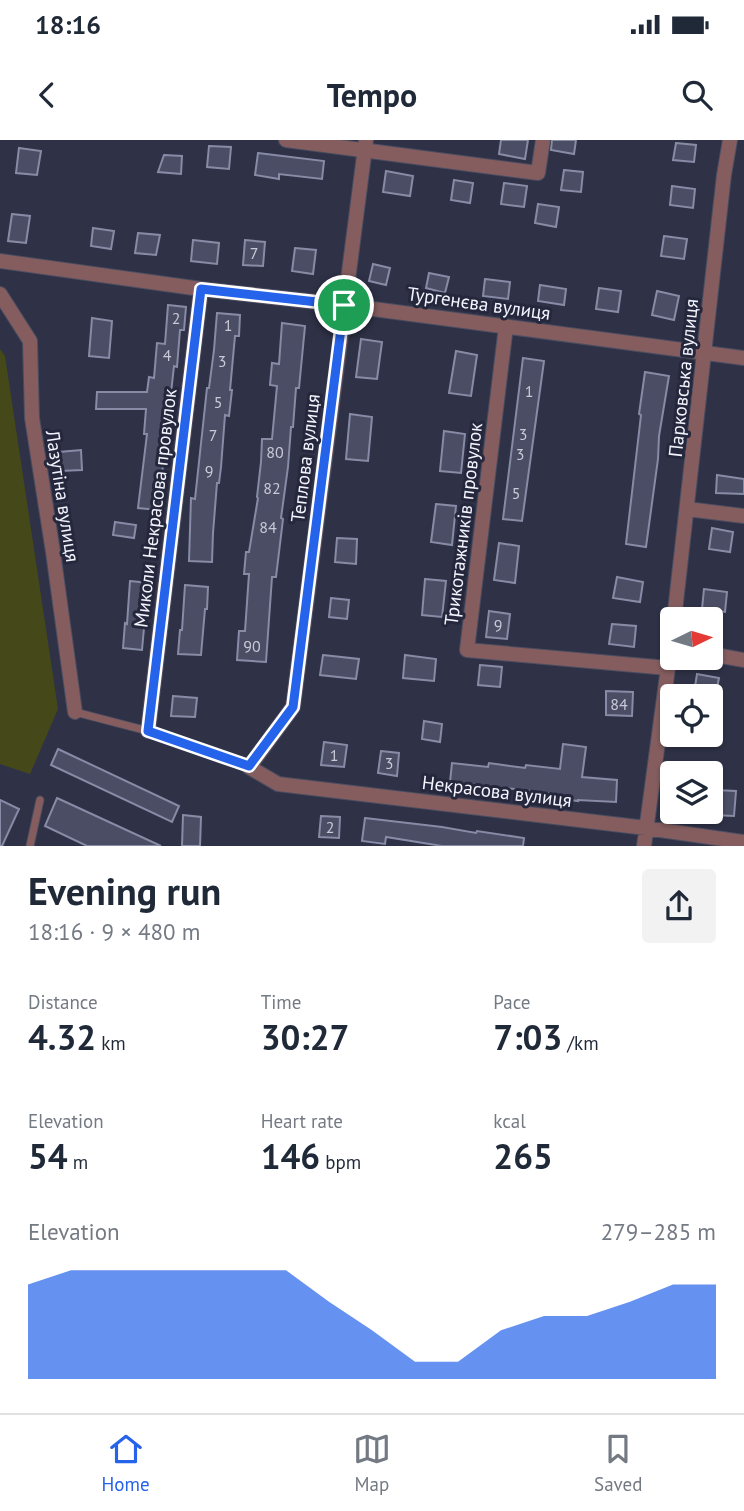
<!DOCTYPE html>
<meta charset="utf-8">
<style>
:root{--surface:#fff;--page:#f2f2f3;--text:#1f2937;--muted:#747a83;--line:#e0e1e3;--accent:#2563eb}
body{margin:0;font-family:"PT Sans",sans-serif;background:var(--page);color:var(--text);height:100vh;display:flex;flex-direction:column;font-size:26px;white-space:nowrap}
*{box-sizing:border-box;margin:0}
p{font-size:23px;color:var(--muted)}
.icon{flex:none;width:38px;height:38px;fill:none;stroke:currentColor;stroke-width:2;stroke-linecap:round;stroke-linejoin:round}
.map{position:relative;height:706px;overflow:hidden}
.details{display:flex;flex-direction:column;background:var(--surface);flex:1}
.details>*{flex:none}
.needle{width:46px;rotate:85deg}
.fabs{position:absolute;left:660px;top:467px;display:grid;gap:14px}
.fabs a{display:grid;place-items:center;width:63px;height:63px;border-radius:7px;background:var(--surface);box-shadow:0 2px 5px #0004;font-size:35px}
.pin{position:absolute;display:grid;place-items:center;width:60px;height:60px;color:#fff;margin:-30px;border:4px solid #fff;border-radius:50%;box-shadow:0 2px 7px #0007}
.round{display:grid;place-items:center;flex:none;width:74px;height:74px;border-radius:7px;background:var(--page)}
.summary{display:flex;align-items:center;justify-content:space-between;height:119px;padding:0 28px}
h1{font-size:38px;font-weight:600;line-height:52px}
.figures{display:grid;grid-template-columns:repeat(3,1fr);gap:10px;height:119px;padding:7px 28px}
.figures div{display:grid;align-content:center}
.figures b{font-size:35px;font-weight:600}
.figures small{font-size:19px;font-weight:400}
.figures p{font-size:19px}
.chart{height:196px;padding:14px 28px}
.chart p{display:flex;justify-content:space-between}
.chart svg{width:100%;height:126px;margin-top:7px;fill:var(--accent);opacity:.7}
.status{display:flex;justify-content:space-between;align-items:center;height:49px;padding:0 35px;background:var(--surface);direction:ltr}
.status svg{height:19px;fill:currentColor}
header{display:flex;justify-content:space-between;align-items:center;height:91px;padding:0 28px;background:var(--surface);font-size:32px;font-weight:600}
.menu{display:flex;justify-content:space-around;align-items:center;height:98px;border-top:2px solid var(--line);background:var(--surface);font-size:19px;color:var(--muted)}
.menu a{display:grid;justify-items:center;gap:4px}
.menu .selected{color:var(--accent)}
.map>svg:first-child{display:block}
.green{fill:#454919}
.building{fill:#4a4d64;stroke:#878ba5;stroke-width:2}
.lines{fill:none;stroke-linecap:round;stroke-linejoin:round}
.service-casing{stroke:#4a4d60;stroke-width:9}
.minor-casing{stroke:#4a4d60;stroke-width:16}
.service{stroke:#855d5f;stroke-width:7}
.minor{stroke:#855d5f;stroke-width:14}
.route-casing{stroke:#fff;stroke-width:14}
.route{stroke:#2563eb;stroke-width:9}
.labels{text-anchor:middle;dominant-baseline:central;stroke-width:6;stroke-linejoin:round;paint-order:stroke}
.number-label{font-size:16px;fill:#c9cad7}
.street-label{font-size:19px;fill:#f3f4fd;stroke:#25283d}
</style>
<div class="status"><b>18:16</b><svg viewBox="0 0 49 12"><path d="M0 12V9h3v3zM5 12V6h3v6zM10 12V3h3v9zM15 12V0h3v12zM26 1h20v11H26zM47 4h2v5h-2z"/></svg></div>
<header><svg class="icon" aria-label="back" viewBox="0 0 24 24"><path d="M15 5l-7 7 7 7"/></svg>Tempo<svg class="icon" aria-label="search" viewBox="0 0 24 24"><circle cx="10" cy="10" r="6"/><path d="M15 15l6 6"/></svg></header>
<div class="map">
<svg width="744" height="706" viewBox="0 0 744 706">
<rect width="100%" height="100%" fill="#2f3247"/>
<path class="green" d="M0,209l5,7 53,353 -28,65 -30,-10z"/>
<path class="building" d="M501,0h27l-3,19 -26,-5z
M552,0h24l-2,14 -23,-4z
M676,3l20,2 -2,17 -21,-2z
M209,6l22,1 -2,22 -22,-2z
M19,8l22,3 -4,24 -21,-2z
M258,13l66,8 -2,18 -43,-5v5l-24,-4z
M164,15l18,1 -1,18 -23,-2z
M564,30l19,2 -2,20 -20,-2z
M386,31l27,5 -3,20 -27,-4z
M454,40l19,3 -3,20 -19,-3z
M504,43l23,3 -3,21 -23,-3z
M672,46l23,3 -2,19 -23,-3z
M538,64l21,3 -3,20 -21,-4z
M12,74l18,2 -4,27 -18,-2z
M93,88l21,3 -3,18 -20,-3z
M138,93l22,2 -4,20 -21,-2z
M664,96l23,3 -3,20 -23,-3z
M193,100l26,3 -2,21 -26,-3z
M245,100l20,2 -2,24 -20,-1z
M295,108l21,2 -3,24 -21,-3z
M373,124l17,4 -4,17 -17,-4z
M429,133l20,4 -4,16 -19,-5z
M485,139l25,3 -2,17 -25,-3z
M540,145l26,4 -2,16 -26,-4z
M599,148l22,3 -3,21 -22,-3z
M657,151l22,5 -5,24 -22,-5z
M168,165l18,2 -2,23h-4l-3,37 -3,-1 -16,144 -20,-2 9,-74h-3l2,-25h-50l1,-17h50l2,-15 5,1 3,-35 8,1z
M217,173l23,2 -1,21h-4l-5,54h2l-3,26 -4,-1 -4,52 -2,16h-2l-4,50 -1,29 -23,-1 2,-63 4,1 12,-111h2l5,-38z
M92,178l20,3 -3,37 -20,-2z
M282,183l23,3 -6,62h-3l-3,39h-2l-3,40 -7,51 2,1 -7,58h-4l-6,85 -29,-2 2,-29h6l4,-57h-5l2,-22h3l9,-54 -1,-1 4,-35 1,-23h10l5,-53 -7,-1 2,-22 7,1z
M361,199l21,3 -5,37 -21,-2z
M456,211l21,4 -6,41 -22,-3z
M523,218l21,3 -22,160 -19,-2z
M645,232l24,4 -10,60 -1,23 -12,88 -20,-3 15,-129 -2,-1z
M350,274l22,3 -4,44 -22,-2z
M444,291l21,3 -4,39 -21,-2z
M81,310l1,20 -22,1 -1,-19z
M717,335l27,4v15l-28,-1z
M436,364l20,2 -4,39 -21,-3z
M115,382l21,3 -2,13 -21,-3z
M712,388l21,4 -3,20 -21,-3z
M337,398l20,1 -1,25 -21,-2z
M499,403l20,3 -4,37 -21,-3z
M617,437l26,5 -3,20 -27,-4z
M425,439l21,2 -4,36 -20,-2z
M130,441l20,2 -1,23h-3l-4,44 -19,-2 2,-25 2,1z
M185,445l23,2 -1,22h-2l-4,46 -23,-1 2,-24h2z
M704,449l23,3 -2,20 -23,-3z
M331,458l18,2 -2,19 -18,-2z
M489,471l21,3 -3,25 -21,-2z
M612,484l24,2 -2,21 -25,-3z
M323,515l36,4 -3,20 -36,-4z
M405,515l31,4 -2,22 -31,-3z
M480,525l22,2 -2,20 -22,-2z
M697,534l22,4 -4,19 -21,-4z
M606,551l27,1 -1,24 -26,-1z
M173,556l24,2 -2,19 -24,-1z
M424,581l18,3 -2,18 -18,-3z
M324,602l23,3 -3,22 -23,-2z
M563,604l23,3 -4,30 35,3 -1,22 -38,-2v1l-23,-3 1,-4 -51,-6v2l-20,-2v-2l-35,-4 2,-19 36,4 1,-4 36,5 1,-3 34,4z
M58,609l121,57 -7,16 -121,-57z
M381,611l18,2 -2,23 -19,-3z
M715,650l21,1 -2,25 -21,-1z
M57,658l104,48h-74l-42,-20z
M0,660l19,9 -17,37h-2z
M183,675l18,2 -1,29h-18z
M321,676l19,1 -1,21 -20,-1z
M365,678l77,9 34,6 1,-2 47,7 -1,8h-81l-56,-9 -1,7 -23,-3z"/>
<g class="lines">
<g class="service-casing">
<path id="service" d="M75,572l73,19 101,36
M30,706l10,-46"/>
</g>
<g class="minor-casing">
<path id="minor" d="M286,0l252,33 5,-33
M366,0l-73,567 -44,60 29,17 368,44 98,14
M0,121l201,28 142,16 401,53
M0,154l30,47 2,77 21,134 22,160
M506,186l-39,324 201,18
M687,369l57,7
M674,480l50,-445 6,-35
M710,514l34,6
M148,591l53,-442
M644,706l28,-208"/>
</g>
<use href="#service" class="service"/>
<use href="#minor" class="minor"/>
</g>
<g class="lines">
<g class="route-casing">
<path id="route" d="M201,149l143,16 -51,402 -44,59 -101,-35z"/>
</g>
<use href="#route" class="route"/>
</g>
<g class="labels">
<g class="number-label">
<text x="254" y="113">7</text>
<text x="176" y="178">2</text>
<text x="228" y="185">1</text>
<text x="167" y="215">4</text>
<text x="222" y="221">3</text>
<text x="529" y="251">1</text>
<text x="218" y="262">5</text>
<text x="523" y="294">3</text>
<text x="213" y="295">7</text>
<text x="275" y="312">80</text>
<text x="520" y="314">3</text>
<text x="209" y="331">9</text>
<text x="272" y="348">82</text>
<text x="516" y="353">5</text>
<text x="268" y="387">84</text>
<text x="498" y="485">9</text>
<text x="252" y="506">90</text>
<text x="619" y="564">84</text>
<text x="334" y="615">1</text>
<text x="389" y="623">3</text>
<text x="330" y="687">2</text>
</g>
<g class="street-label">
<text transform="translate(479 163) rotate(8)">Тургенєва вулиця</text>
<text transform="translate(683 238) rotate(-84)">Парковська вулиця</text>
<text transform="translate(305 318) rotate(-83)">Теплова вулиця</text>
<text transform="translate(63 356) rotate(81)">Лазутіна вулиця</text>
<text transform="translate(155 368) rotate(-83)">Миколи Некрасова провулок</text>
<text transform="translate(463 384) rotate(-83)">Трикотажників провулок</text>
<text transform="translate(497 651) rotate(7)">Некрасова вулиця</text>
</g>
</g>
</svg>
<div class="fabs">
<a><svg class="needle" viewBox="-14 -14 28 28"><path d="M0-13l5 13h-10z" fill="#e53935"/><path d="M0 13l5-13h-10z" fill="#747a83"/></svg></a>
<a><svg class="icon" aria-label="locate" viewBox="0 0 24 24"><circle cx="12" cy="12" r="6"/><path d="M12 2v4M12 18v4M2 12h4M18 12h4"/></svg></a>
<a><svg class="icon" aria-label="layers" viewBox="0 0 24 24"><path d="M12 4l9 5-9 5-9-5zM3 14l9 5 9-5"/></svg></a>
</div>
<div class="pin" style="left:344px;top:165px;background:#1e9e55"><svg class="icon" aria-label="arrive" viewBox="0 0 24 24"><path d="M6 21V4h12l-3 4 3 4H6"/></svg></div>
</div>
<section class="details">
<div class="summary"><div><h1>Evening run</h1><p>18:16 · 9 × 480 m</p></div><a class="round"><svg class="icon" aria-label="share" viewBox="0 0 24 24"><path d="M12 15V3M7 8l5-5 5 5M5 13v7h14v-7"/></svg></a></div>
<div class="figures">
<div><p>Distance</p><b>4.32<small> km</small></b></div>
<div><p>Time</p><b>30:27</b></div>
<div><p>Pace</p><b>7:03<small> /km</small></b></div>
</div>
<div class="figures">
<div><p>Elevation</p><b>54<small> m</small></b></div>
<div><p>Heart rate</p><b>146<small> bpm</small></b></div>
<div><p>kcal</p><b>265</b></div>
</div>
<div class="chart"><p><span>Elevation</span>279–285 m</p>
<svg viewBox="0 0 160 44" preserveAspectRatio="none"><path d="M0 44V11L10 6L20 6L30 6L40 6L50 6L60 6L70 17L80 27L90 38L100 38L110 27L120 22L130 22L140 17L150 11L160 11V44z"/></svg>
</div>
</section>
<nav class="menu">
<a class="selected"><svg class="icon" aria-label="home" viewBox="0 0 24 24"><path d="M3 11l9-7 9 7M6 9v11h12V9"/></svg>Home</a>
<a><svg class="icon" aria-label="map" viewBox="0 0 24 24"><path d="M3 6l6-2 6 2 6-2v14l-6 2-6-2-6 2zM9 4v14M15 6v14"/></svg>Map</a>
<a><svg class="icon" aria-label="saved" viewBox="0 0 24 24"><path d="M7 4h10v16l-5-4-5 4z"/></svg>Saved</a>
</nav>
